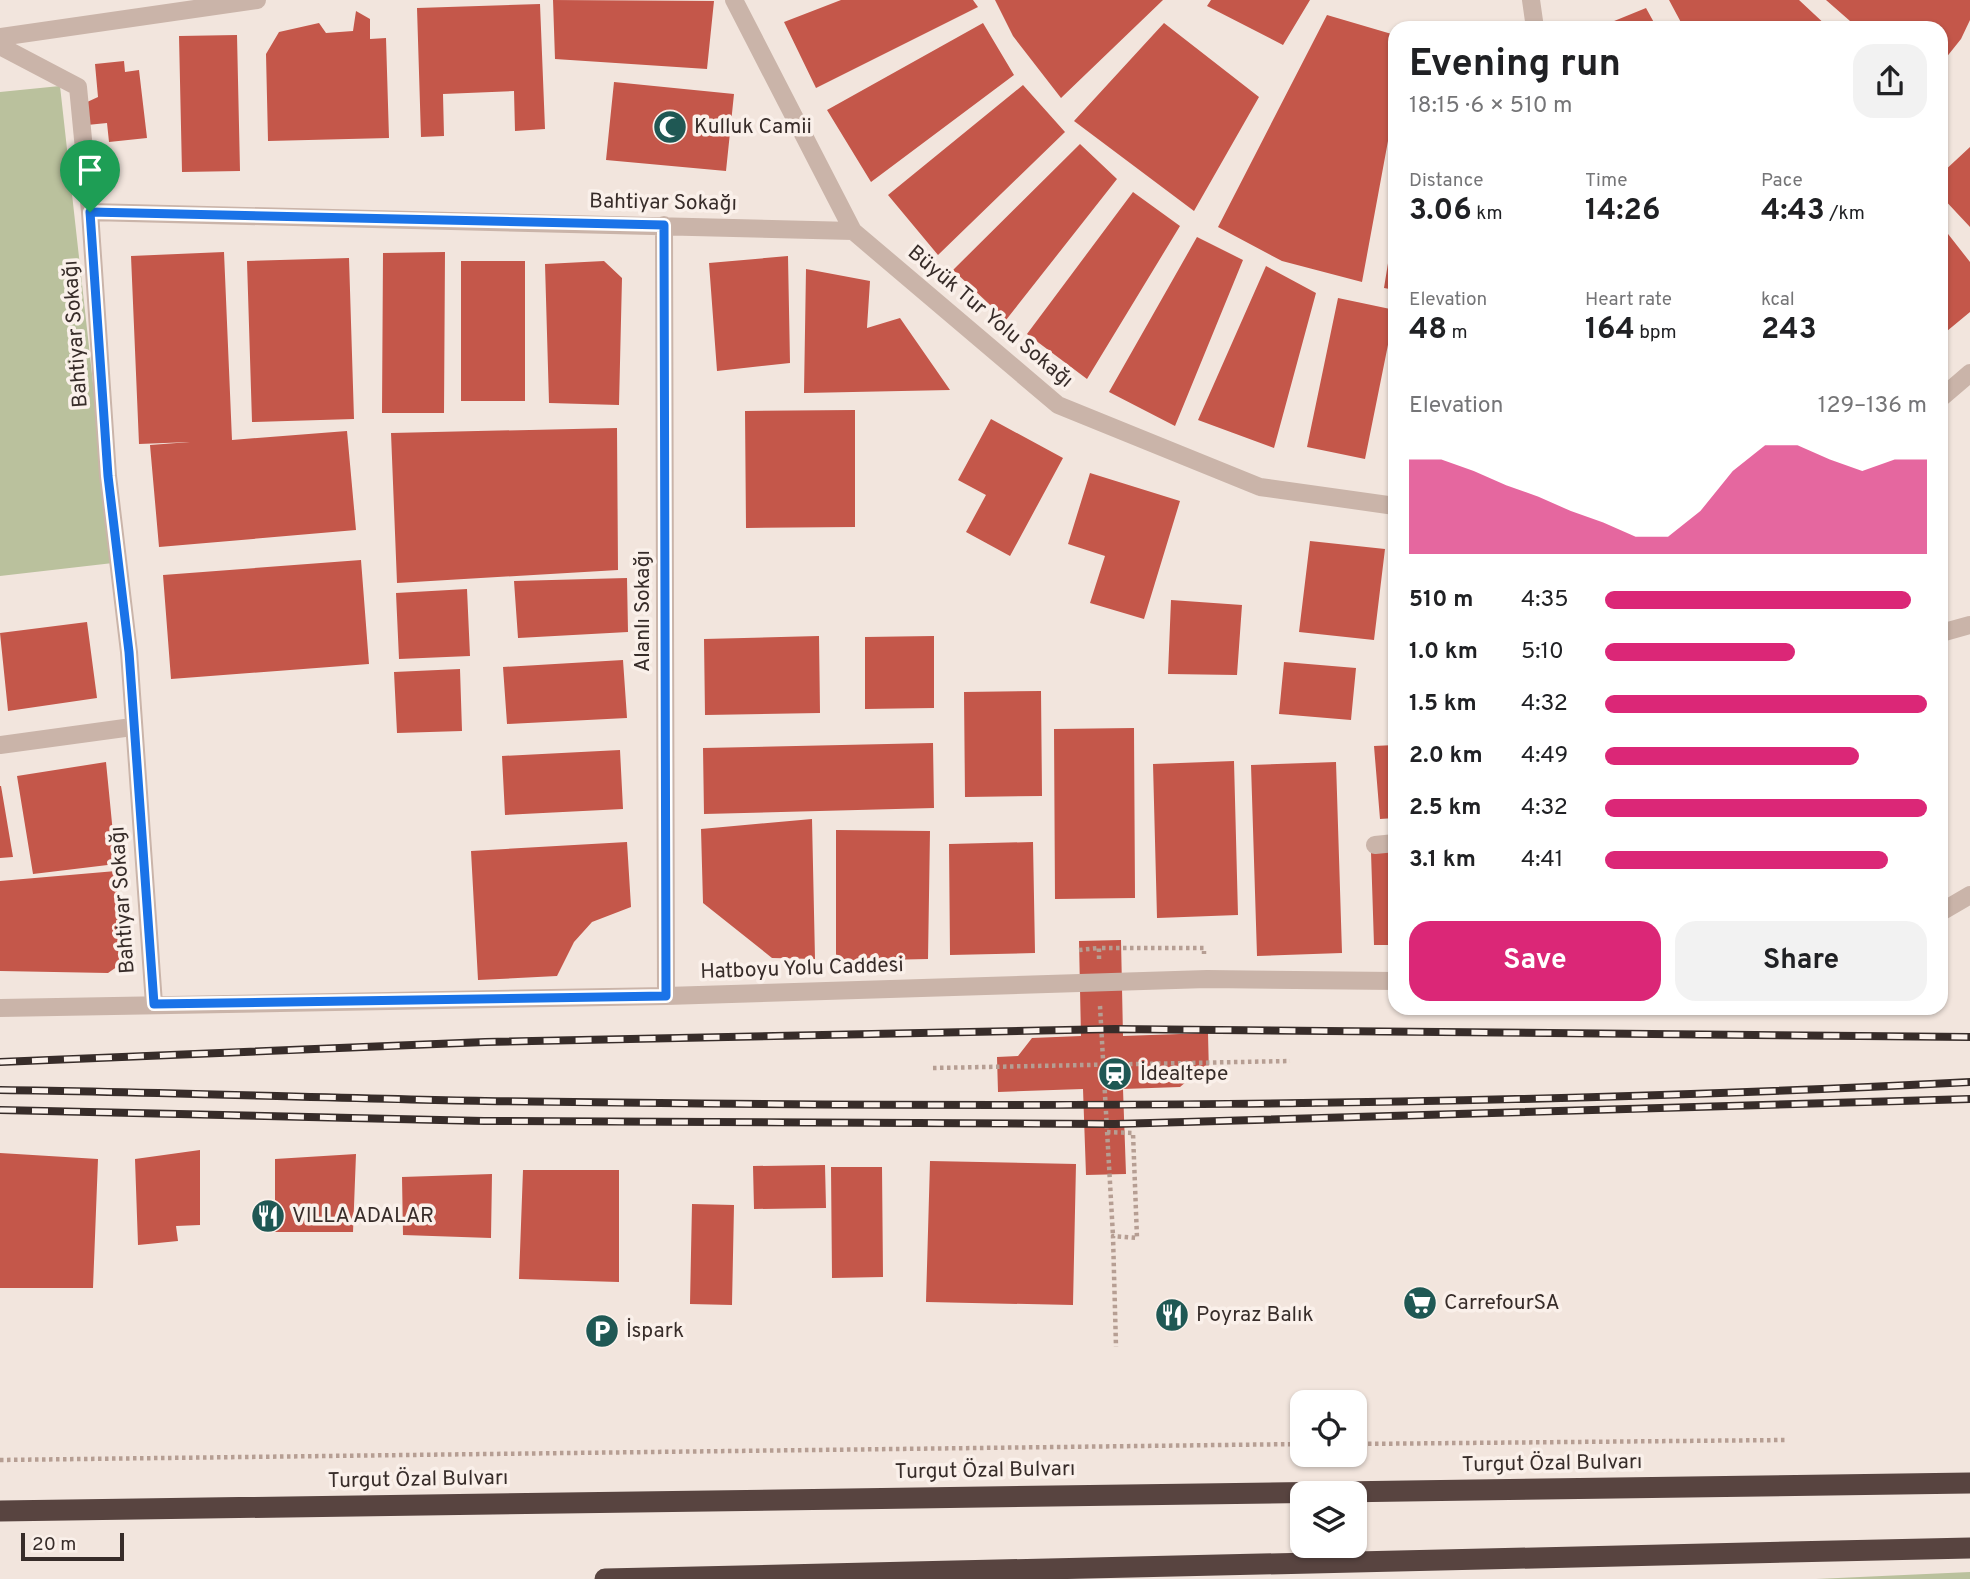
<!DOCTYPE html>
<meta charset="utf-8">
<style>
:root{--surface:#fff;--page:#f2f2f2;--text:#202124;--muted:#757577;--accent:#db2777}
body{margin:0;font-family:Overpass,sans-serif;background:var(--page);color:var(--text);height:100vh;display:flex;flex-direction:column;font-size:26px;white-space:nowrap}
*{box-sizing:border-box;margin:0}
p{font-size:23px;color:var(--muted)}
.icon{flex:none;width:38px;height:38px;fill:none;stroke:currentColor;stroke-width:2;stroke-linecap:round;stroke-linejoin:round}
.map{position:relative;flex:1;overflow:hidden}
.details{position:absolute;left:1388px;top:21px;width:560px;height:994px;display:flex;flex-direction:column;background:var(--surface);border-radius:21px;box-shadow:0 2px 5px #0004}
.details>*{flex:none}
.controls{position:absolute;left:1290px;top:1390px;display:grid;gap:14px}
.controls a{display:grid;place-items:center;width:77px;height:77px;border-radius:14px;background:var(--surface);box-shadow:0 2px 5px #0004;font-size:35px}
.scale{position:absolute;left:21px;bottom:18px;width:103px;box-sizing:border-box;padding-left:7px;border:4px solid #372c29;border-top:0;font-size:19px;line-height:24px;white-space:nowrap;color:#372c29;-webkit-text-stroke:5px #faf0ea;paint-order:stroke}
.pin{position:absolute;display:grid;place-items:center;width:60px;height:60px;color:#fff;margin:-72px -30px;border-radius:50% 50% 50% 0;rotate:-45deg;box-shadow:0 0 7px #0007}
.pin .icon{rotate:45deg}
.round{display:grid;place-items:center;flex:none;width:74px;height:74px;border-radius:21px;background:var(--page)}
.head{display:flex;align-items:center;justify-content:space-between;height:119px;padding:0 21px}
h1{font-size:38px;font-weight:700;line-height:52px}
.metrics{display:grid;grid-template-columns:repeat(3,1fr);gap:10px;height:119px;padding:7px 21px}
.metrics div{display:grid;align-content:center}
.metrics b{font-size:30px;font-weight:700}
.metrics small{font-size:19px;font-weight:400}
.metrics p{font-size:19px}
.chart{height:196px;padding:14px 21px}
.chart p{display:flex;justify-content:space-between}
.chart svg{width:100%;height:126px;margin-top:7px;fill:var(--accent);opacity:.7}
.button{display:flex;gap:14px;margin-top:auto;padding:14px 21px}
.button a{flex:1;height:80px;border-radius:21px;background:var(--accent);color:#fff;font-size:28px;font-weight:700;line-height:80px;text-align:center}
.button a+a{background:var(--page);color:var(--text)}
ul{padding:0 21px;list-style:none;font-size:23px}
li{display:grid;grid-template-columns:112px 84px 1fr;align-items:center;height:52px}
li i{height:18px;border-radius:9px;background:var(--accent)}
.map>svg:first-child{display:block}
.green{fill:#bac19d}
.building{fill:#c4574a}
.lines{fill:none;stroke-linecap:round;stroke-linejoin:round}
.path{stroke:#b69e93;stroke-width:4.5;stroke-dasharray:3.5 3.5;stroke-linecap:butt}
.minor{stroke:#cab4a9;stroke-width:18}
.highway{stroke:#584440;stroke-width:21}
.rail-casing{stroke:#372c29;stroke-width:8}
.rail{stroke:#faf0ea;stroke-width:5;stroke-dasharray:16;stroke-linecap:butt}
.route-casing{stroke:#fff;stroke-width:14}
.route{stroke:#1a73e8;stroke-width:9}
.labels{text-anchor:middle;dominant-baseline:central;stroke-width:7;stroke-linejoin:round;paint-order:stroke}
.poi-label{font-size:21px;fill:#372c29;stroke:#faf0ea;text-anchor:start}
.street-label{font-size:21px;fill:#372c29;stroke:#faf0ea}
</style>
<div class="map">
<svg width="1970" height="1579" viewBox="0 0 1970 1579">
<rect width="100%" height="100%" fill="#f2e5dd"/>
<path class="green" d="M60,86l53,477 -113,13v-484z
M1970,1572v7h-154z"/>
<path class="building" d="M553,0l161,1 -7,68 -152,-10z
M841,0h132l5,7 -162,81 -32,-66z
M995,0h168l-102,98 -48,-62z
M1211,0h99l-27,45 -76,-39z
M1669,0h130l30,28h-145z
M1826,0h144v20l-9,19 -20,25v-36h-83z
M540,4l5,125 -30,2 -1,-40 -71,3 1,42 -23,1 -4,-129z
M1646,8l11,20h-60z
M356,11l14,8v20l16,-1 3,100 -121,3 -2,-87 13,-22 40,-9 7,10 27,-2z
M1327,15l68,20v68l-33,179 -80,-21 -64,-34z
M983,23l31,52 -143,107 -44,-72z
M1164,23l95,74 -65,114 -120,-90z
M237,35l3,136 -58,1 -3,-136z
M124,61l1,11 14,-2 8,68 -38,4 -2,-19 -20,2 -2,-22 13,-6 -3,-33z
M614,82l120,12 -8,77 -120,-11z
M1023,85l42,47 -127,123 -50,-60z
M1080,144l37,35 -111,141 -53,-50z
M1970,147v80l-29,-31v-22z
M1133,192l47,34 -93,153 -60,-45z
M1941,225l29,37v50l-29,24z
M1393,232h2v58l-11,-2z
M1197,237l46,23 -68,166 -66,-34z
M224,252l8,188 115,-9 9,99 -197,17 -9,-102 40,-3 -51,2 -8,-188z
M445,252l-1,161h-62l1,-160z
M788,256l2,107 -73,8 -8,-108z
M349,258l5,161 -102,3 -5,-161z
M461,261h64v140h-64z
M604,261l18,17 -3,127 -70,-2 -4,-139z
M1266,266l50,27 -42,155 -76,-28z
M806,269l64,12 -3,47 33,-10 50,72 -146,3z
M1338,298l57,12 -30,149 -58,-12z
M855,410v117l-109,1 -1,-117z
M991,419l72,39 -53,98 -44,-24 20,-37 -28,-15z
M617,428l1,142 -221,13 -6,-150z
M1090,473l90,28 -36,118 -54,-16 15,-47 -37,-12z
M1310,541l75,8 -11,91 -75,-8z
M361,560l8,104 -198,15 -8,-104z
M627,578l1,54 -110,6 -4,-57z
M467,589l3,67 -71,3 -3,-66z
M1171,600l71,5 -5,70 -69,-1z
M87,622l10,76 -89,13 -8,-78z
M819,636l1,77 -115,2 -1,-76z
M934,636v72l-69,1v-72z
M623,660l4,58 -120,6 -4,-57z
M1284,662l72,6 -5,52 -72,-6z
M460,669l2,62 -65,2 -3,-61z
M1041,691l1,105 -77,1 -1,-105z
M1134,728l1,170 -80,1 -1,-170z
M933,743l1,65 -230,6 -1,-66z
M1395,745v73l-15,1 -6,-73z
M620,750l3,59 -118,6 -3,-59z
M1234,761l4,154 -81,3 -4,-154z
M106,762l10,102 -83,10 -16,-98z
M1336,762l6,191 -85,3 -6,-191z
M0,786h1l12,71 -13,1z
M812,819l3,140 -43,-1 -69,-55 -2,-74z
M836,830l94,1 -2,128 -92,2z
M627,842l4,65 -39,15 -18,20 -17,34 -79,4 -7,-129z
M1033,842l2,111 -85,2 -1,-111z
M1371,852h24v93h-21z
M116,871l5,93 -13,9 -108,-2v-90z
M1121,940l2,96 85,-3 1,42h-15l-14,12 -57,2 3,85 -40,1 -3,-86 -85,3 -1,-35 21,-1 14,-18 49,-2 -2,-95z
M200,1150v75l-24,1 2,15 -40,4 -3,-86z
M0,1153l98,6 -5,129h-93z
M356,1154l-3,78h-78v-73z
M930,1161l146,3 -3,141 -147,-3z
M825,1165l1,43 -72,1 -1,-43z
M831,1167h51l1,110 -51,1z
M523,1170h96v112l-100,-3z
M492,1174l-1,64 -88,-3 -1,-58z
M692,1204l42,1 -2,100 -42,-1z"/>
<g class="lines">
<path class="path" d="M1079,950l20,-2
M1099,959v-11h105v6
M1100,1006l13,230
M933,1068l357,-7
M1107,1132l26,1 4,105 -24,-2 3,111
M1354,1444l431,-4
M0,1460l1302,-16"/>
<path class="minor" d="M734,0l119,231 205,174 202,82 135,19
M1531,0l4,28
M0,37l257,-37
M0,46l78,41 12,125 18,264 21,176 25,352
M90,212l763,19
M664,225l2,771
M1941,398l29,-25
M1941,633l29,-8
M0,745l132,-18
M1375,845l20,-2
M1941,912l29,-17
M0,1008l666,-12 541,-17 188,2"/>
<path class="highway" d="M0,1511l1970,-28
M605,1579l1365,-31"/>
<g class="rail-casing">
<path id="rail" d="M0,1062l485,-20 630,-13 855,8
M0,1090c162,2 323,8 485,11 495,7 991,7 1485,-19
M0,1110l484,11 631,3 855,-25"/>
</g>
<use href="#rail" class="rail"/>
</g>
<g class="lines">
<g class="route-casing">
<path id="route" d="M90,212l574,13 2,771 -512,8 -25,-352 -21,-176z"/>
</g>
<use href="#route" class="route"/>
</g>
<defs>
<g id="mosque-disc" transform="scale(1.75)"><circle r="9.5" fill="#1f5854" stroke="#faf0ea"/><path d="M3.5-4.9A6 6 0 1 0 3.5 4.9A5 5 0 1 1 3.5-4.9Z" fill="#fff"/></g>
<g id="station-disc" transform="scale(1.75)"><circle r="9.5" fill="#1f5854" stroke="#faf0ea"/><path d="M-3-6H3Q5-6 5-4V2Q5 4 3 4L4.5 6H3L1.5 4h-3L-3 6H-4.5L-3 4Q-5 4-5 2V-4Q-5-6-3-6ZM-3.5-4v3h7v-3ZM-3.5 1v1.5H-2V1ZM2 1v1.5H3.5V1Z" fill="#fff"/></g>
<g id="restaurant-disc" transform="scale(1.75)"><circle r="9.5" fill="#1f5854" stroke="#faf0ea"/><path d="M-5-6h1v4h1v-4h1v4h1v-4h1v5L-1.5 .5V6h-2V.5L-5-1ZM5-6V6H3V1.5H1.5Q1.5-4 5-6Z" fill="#fff"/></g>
<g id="supermarket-disc" transform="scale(1.75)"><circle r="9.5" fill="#1f5854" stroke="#faf0ea"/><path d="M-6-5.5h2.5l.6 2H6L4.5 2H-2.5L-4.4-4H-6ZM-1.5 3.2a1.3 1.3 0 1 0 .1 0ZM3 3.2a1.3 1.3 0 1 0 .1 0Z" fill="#fff"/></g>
<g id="parking-disc" transform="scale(1.75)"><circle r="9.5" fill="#1f5854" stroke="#faf0ea"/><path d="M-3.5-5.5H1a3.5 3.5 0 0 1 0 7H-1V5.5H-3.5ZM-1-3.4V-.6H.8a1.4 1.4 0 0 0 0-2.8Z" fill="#fff"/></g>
</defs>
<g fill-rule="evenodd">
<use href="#mosque-disc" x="670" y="127"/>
<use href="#station-disc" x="1115" y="1074"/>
<use href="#restaurant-disc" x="268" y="1216"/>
<use href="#supermarket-disc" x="1420" y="1303"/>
<use href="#restaurant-disc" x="1172" y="1315"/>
<use href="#parking-disc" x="602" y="1331"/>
</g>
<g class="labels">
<g class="poi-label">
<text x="694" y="127">Kulluk Camii</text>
<text x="1140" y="1074">İdealtepe</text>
<text x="292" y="1216">VILLA ADALAR</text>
<text x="1444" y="1303">CarrefourSA</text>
<text x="1196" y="1315">Poyraz Balık</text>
<text x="626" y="1331">İspark</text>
</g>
<g class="street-label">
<text transform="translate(663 203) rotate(1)">Bahtiyar Sokağı</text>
<text transform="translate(990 317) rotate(40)">Büyük Tur Yolu Sokağı</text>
<text transform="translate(76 334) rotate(-94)">Bahtiyar Sokağı</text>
<text transform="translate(643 611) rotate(-90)">Alanlı Sokağı</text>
<text transform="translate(123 900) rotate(-94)">Bahtiyar Sokağı</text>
<text transform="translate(802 969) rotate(-2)">Hatboyu Yolu Caddesi</text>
<text transform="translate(1552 1464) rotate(-1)">Turgut Özal Bulvarı</text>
<text transform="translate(985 1471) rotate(-1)">Turgut Özal Bulvarı</text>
<text transform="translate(418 1480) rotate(-1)">Turgut Özal Bulvarı</text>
</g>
</g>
</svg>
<div class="controls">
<a><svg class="icon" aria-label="locate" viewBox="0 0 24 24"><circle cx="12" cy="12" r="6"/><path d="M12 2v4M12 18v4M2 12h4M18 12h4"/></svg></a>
<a><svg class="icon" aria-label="layers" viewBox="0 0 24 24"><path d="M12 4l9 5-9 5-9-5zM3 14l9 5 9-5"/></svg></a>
</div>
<div class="scale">20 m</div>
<div class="pin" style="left:90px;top:212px;background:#1e9e55"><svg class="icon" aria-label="arrive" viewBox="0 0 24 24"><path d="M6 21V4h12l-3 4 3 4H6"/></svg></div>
<section class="details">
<div class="head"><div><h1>Evening run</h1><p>18:15 · 6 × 510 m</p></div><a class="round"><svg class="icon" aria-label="share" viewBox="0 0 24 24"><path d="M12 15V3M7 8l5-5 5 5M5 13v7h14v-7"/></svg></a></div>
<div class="metrics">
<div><p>Distance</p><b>3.06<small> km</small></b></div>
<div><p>Time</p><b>14:26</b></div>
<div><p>Pace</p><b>4:43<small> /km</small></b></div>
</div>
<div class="metrics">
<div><p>Elevation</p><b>48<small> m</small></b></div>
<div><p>Heart rate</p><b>164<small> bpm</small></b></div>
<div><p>kcal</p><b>243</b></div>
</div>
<div class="chart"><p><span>Elevation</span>129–136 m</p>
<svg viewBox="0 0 160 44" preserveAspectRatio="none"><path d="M0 44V11L10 11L20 15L30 20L40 24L50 29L60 33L70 38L80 38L90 29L100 15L110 6L120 6L130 11L140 15L150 11L160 11V44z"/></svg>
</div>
<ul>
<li><b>510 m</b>4:35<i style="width:95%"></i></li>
<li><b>1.0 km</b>5:10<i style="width:59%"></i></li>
<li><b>1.5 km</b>4:32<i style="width:100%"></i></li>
<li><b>2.0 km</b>4:49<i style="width:79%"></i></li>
<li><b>2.5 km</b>4:32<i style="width:100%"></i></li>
<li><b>3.1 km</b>4:41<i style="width:88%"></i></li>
</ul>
<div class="button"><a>Save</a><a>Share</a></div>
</section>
</div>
